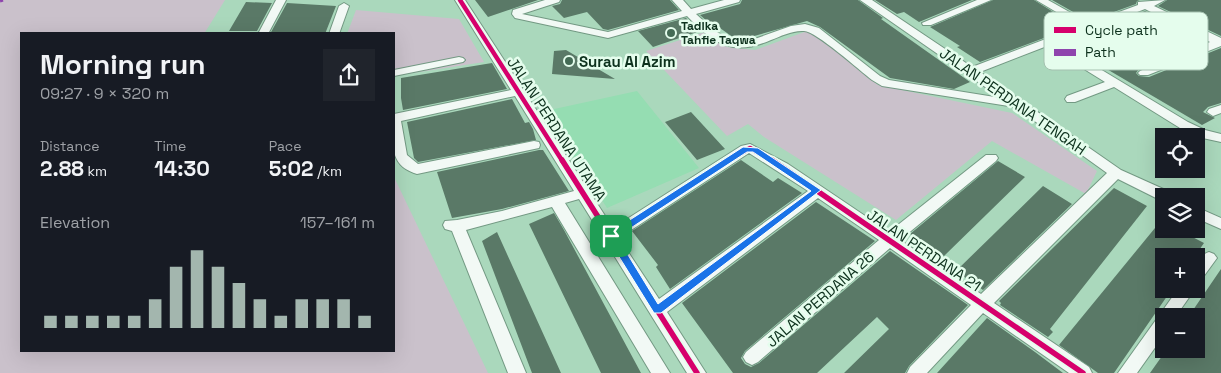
<!DOCTYPE html>
<meta charset="utf-8">
<style>
:root{--surface:#171b24;--page:#20242c;--text:#f1f3f6;--muted:#9ea1a6;--accent:#a3b6ae}
body{margin:0;font-family:"Space Grotesk",sans-serif;background:var(--page);color:var(--text);height:100vh;display:flex;flex-direction:column;font-size:19px;white-space:nowrap}
*{box-sizing:border-box;margin:0}
p{font-size:16px;color:var(--muted)}
.icon{flex:none;width:28px;height:28px;fill:none;stroke:currentColor;stroke-width:2;stroke-linecap:round;stroke-linejoin:round}
.map{position:relative;flex:1;overflow:hidden}
.side{position:absolute;left:20px;top:32px;width:375px;height:320px;display:flex;flex-direction:column;background:var(--surface);border-radius:0px;box-shadow:0 5px 20px #0002}
.side>*{flex:none}
.buttons{position:absolute;left:1155px;top:128px;display:grid;gap:10px}
.buttons a{display:grid;place-items:center;width:50px;height:50px;border-radius:0px;background:var(--surface);box-shadow:0 5px 20px #0002;font-size:25px}
.pin{position:absolute;display:grid;place-items:center;width:42px;height:42px;color:#fff;margin:-21px;border-radius:10px;box-shadow:0 2px 8px #0006}
.round{display:grid;place-items:center;flex:none;width:52px;height:52px;border-radius:0px;background:var(--page)}
.headline{display:flex;align-items:center;justify-content:space-between;height:85px;padding:0 20px}
h1{font-size:28px;font-weight:700;line-height:38px}
.metrics{display:grid;grid-template-columns:repeat(3,1fr);gap:8px;height:85px;padding:5px 20px}
.metrics div{display:grid;align-content:center}
.metrics b{font-size:21px;font-weight:700}
.metrics small{font-size:14px;font-weight:400}
.metrics p{font-size:14px}
.chart{height:140px;padding:10px 20px}
.chart p{display:flex;justify-content:space-between}
.chart svg{width:100%;height:90px;margin-top:5px;stroke:var(--accent);stroke-width:6}
.map>svg:first-child{display:block}
.built{fill:#95ddb2}
.green{fill:#cac1cb}
.building{fill:#5a7967}
.lines{fill:none;stroke-linecap:round;stroke-linejoin:round}
.minor-casing{stroke:#739983;stroke-width:2}
.minor{fill:#f2f9f5;fill-rule:evenodd}
.quiet{stroke:#8e44ad;stroke-width:3;stroke-dasharray:6 3;stroke-linecap:butt}
.cycleway-far1-casing{stroke:#e5fded;stroke-width:7}
.cycleway-casing{stroke:#e5fded;stroke-width:9}
.cycleway-far1{stroke:#d6006c;stroke-width:4.5}
.cycleway{stroke:#d6006c;stroke-width:5.5}
.route{fill:#1a73e8;stroke:#fff;fill-rule:evenodd}
.poi-dot{fill:#446b55;stroke:#e5fded;stroke-width:2}
.labels{text-anchor:middle;dominant-baseline:central;stroke-width:5;stroke-linejoin:round;paint-order:stroke}
.far-poi-label{font-size:12px;font-weight:bold;fill:#0d311d;stroke:#e5fded;text-anchor:start}
.poi-label{font-size:15px;font-weight:bold;fill:#0d311d;stroke:#e5fded;text-anchor:start}
.street-label{font-size:15px;fill:#0d311d;stroke:#e5fded}
.key{fill:#e5fded;stroke:#a4c0af;stroke-width:1}
.key-label{font-size:14px;fill:#0d311d}
</style>
<div class="map">
<svg width="1221" height="373" viewBox="0 0 1221 373">
<rect width="100%" height="100%" fill="#aad8bc"/>
<path class="built" d="M637,91l62,77 -92,40 -62,-97z"/>
<path class="green" d="M0,0h225l-21,34h-183v317h373v-174l94,196h-488z
M356,10l103,9 25,43 -90,14v-42h-47z
M810,30l68,55 134,28 85,58 -11,23 -94,-53 -96,79 -132,-83 -16,-13 -21,12 -81,-85 59,-19 22,15 28,3z"/>
<path class="building" d="M475,0h63l-50,17z
M562,0h108l9,10 -71,20 -5,-1 -16,-17 -23,6 -12,-12 8,-2z
M742,0h116l25,18 -2,1 89,63 -16,7 -64,-11 -70,-51 -13,-6 -67,19 -6,-2 -14,-10 -4,1 -16,-14 40,-11z
M875,0h97l-53,22 -15,-10 -7,2z
M993,0h41l42,26 -96,36 -23,-15 3,-1 -30,-19z
M1052,0h88l-3,1 -1,3 -47,17z
M1167,0h54v36l-63,-30z
M246,2l26,1 -15,28h-28z
M287,3l49,3 -11,28h-55z
M1145,11l61,31 -67,27 -3,4 3,3 10,1 72,-29v55l-13,4 -5,5 12,6 -13,7 -131,-77 23,-9 -9,-5z
M686,18l14,13 -47,16 -15,-16z
M566,50l49,29 -63,-5 2,-23z
M492,63l15,26 -104,21 -2,-12v-20z
M512,99l13,24 4,-1 4,7 3,11 -118,22 -4,-4 -7,-36z
M691,112l34,37 -28,11 -32,-38z
M539,150h4l26,41 -67,18 -50,9 -15,-46z
M741,160l32,22 5,-4 24,15 -132,96 -14,-22 2,-2 -26,-34z
M998,161l27,16 -81,79 -34,-22z
M1043,186l29,18 -89,86 -27,-19z
M1114,188l33,18 -97,123 3,3 -5,5 -48,-32 1,-2 -2,-2z
M816,202l59,39 -130,110 -4,7 4,6 6,3 8,-4 131,-112 78,54 -59,61 -4,7h-61l45,-44 -12,-12 -60,56h-84l-51,-70z
M554,213l10,17 77,143h-40l-72,-149z
M1164,217v12h13l27,14 -9,13h-31v33h8l-58,84h-16l-39,-28z
M497,232l64,141h-29l-50,-132z
M1221,269v104h-71l17,-24h29v-33h-7z
M987,318l48,34 28,21h-126z"/>
<g class="lines">
<g class="minor-casing">
<path id="minor" d="M276,0h10l-18,34h-10z
M455,0h10l148,228 128,-82 9,-2 38,20 101,68 97,-77h10l2,3 -2,3 -96,79 81,54 126,-121 -92,-66 -133,-21 -10,-6c-12,-9 -56,-49 -68,-49 -11,-1 -23,5 -33,9 -38,17 -57,4 -84,-24l-79,22 -93,-20 -3,-4 1,-4 32,-10h15l-1,2 -37,12 86,18 74,-21 -10,-11h11l8,9 33,-9h16l-1,2 -43,12c13,12 26,25 44,28l9,-1 42,-15 14,-2 14,4 61,48 9,4 112,18 -141,-98h12l100,67 108,-41 -44,-26h12l41,23 49,-18v-3l27,-2 -11,6 67,32v8l-73,29h-8l-2,-2 2,-2 70,-29 -65,-33 -88,34 131,79 17,8 16,4v8l-23,-5 -18,-9 -66,-41 -39,15h-8l-2,-3 2,-3 38,-14 -58,-36 -67,26 141,98 49,22 2,4h-8v5l-4,-1 -42,-21 -124,124 95,64 3,6h-23l-86,-60 -56,60h-20l3,-6 61,-62 -81,-57 -132,114 -6,3 -6,-3 -3,-5 3,-5 133,-112 -61,-42 -151,114 39,61h-19l-108,-174 -14,4 105,170h-19l-99,-166 -86,23 60,143h-18l-56,-142 -7,-2 -2,-4 2,-4 12,-1 45,-9 72,-20 -59,-95 -114,25 6,34 11,9 116,-23 5,1 1,3 -1,3 -122,26c-31,-9 -23,-34 -23,-60l117,-24zM749,153l59,38 -149,108 -40,-61z
M977,0h14l-60,25h-8l-1,-2z
M344,3l5,3 -10,28h-10l10,-28z
M459,57l4,1 2,2 -2,2 -69,14v-6z
M1221,105v8l-8,3 -6,-4 2,-3z
M1196,207l25,11v11l-25,-11z
M1209,252l5,2 3,4 -16,22 -5,2c0,-12 -1,-25 13,-30z
M1178,289h17l-19,27h-12v19l-27,38h-19z"/>
</g>
<use href="#minor" class="minor"/>
<path class="quiet" d="M0,1l3,-1"/>
<g class="cycleway-far1-casing">
<path id="cycleway-far1" d="M460,0l103,162
M726,162l24,-14 24,14"/>
</g>
<g class="cycleway-casing">
<path id="cycleway" d="M562,160l135,213
M772,160l311,213
M611,236l117,-76"/>
</g>
<use href="#cycleway-far1" class="cycleway-far1"/>
<use href="#cycleway" class="cycleway"/>
</g>
<path class="route" d="M743,147l15,1 63,42 -160,123h-7l-46,-74v-5zM747,152h6l58,39 -153,113 -41,-67z"/>
<g class="poi-dot">
<circle cx="671" cy="33" r="5"/>
<circle cx="569" cy="61" r="5"/>
</g>
<g class="labels">
<g class="far-poi-label">
<text x="681" y="26">Tadika<tspan x="681" dy="14">Tahfie Taqwa</tspan></text>
</g>
<g class="poi-label">
<text x="579" y="61">Surau Al Azim</text>
</g>
<g class="street-label">
<text transform="translate(1013 101) rotate(35)">JALAN PERDANA TENGAH</text>
<text transform="translate(557 129) rotate(57)">JALAN PERDANA UTAMA</text>
<text transform="translate(924 250) rotate(34)">JALAN PERDANA 21</text>
<text transform="translate(820 299) rotate(-41)">JALAN PERDANA 26</text>
</g>
</g>
<rect x="1044" y="12" width="164" height="58" rx="8" class="key"/>
<rect x="1054" y="27" width="22" height="6" fill="#d6006c"/>
<rect x="1054" y="49" width="22" height="7" fill="#8e44ad"/>
<g class="key-label">
<text x="1085" y="35">Cycle path</text>
<text x="1085" y="57">Path</text>
</g>
</svg>
<div class="buttons">
<a><svg class="icon" aria-label="locate" viewBox="0 0 24 24"><circle cx="12" cy="12" r="6"/><path d="M12 2v4M12 18v4M2 12h4M18 12h4"/></svg></a>
<a><svg class="icon" aria-label="layers" viewBox="0 0 24 24"><path d="M12 4l9 5-9 5-9-5zM3 14l9 5 9-5"/></svg></a>
<a>+</a>
<a>−</a>
</div>
<div class="pin" style="left:611px;top:236px;background:#1e9e55"><svg class="icon" aria-label="arrive" viewBox="0 0 24 24"><path d="M6 21V4h12l-3 4 3 4H6"/></svg></div>
<section class="side">
<div class="headline"><div><h1>Morning run</h1><p>09:27 · 9 × 320 m</p></div><a class="round"><svg class="icon" aria-label="share" viewBox="0 0 24 24"><path d="M12 15V3M7 8l5-5 5 5M5 13v7h14v-7"/></svg></a></div>
<div class="metrics">
<div><p>Distance</p><b>2.88<small> km</small></b></div>
<div><p>Time</p><b>14:30</b></div>
<div><p>Pace</p><b>5:02<small> /km</small></b></div>
</div>
<div class="chart"><p><span>Elevation</span>157–161 m</p>
<svg viewBox="0 0 160 44" preserveAspectRatio="none"><path d="M5 44V38M15 44V38M25 44V38M35 44V38M45 44V38M55 44V30M65 44V14M75 44V6M85 44V14M95 44V22M105 44V30M115 44V38M125 44V30M135 44V30M145 44V30M155 44V38"/></svg>
</div>
</section>
</div>
